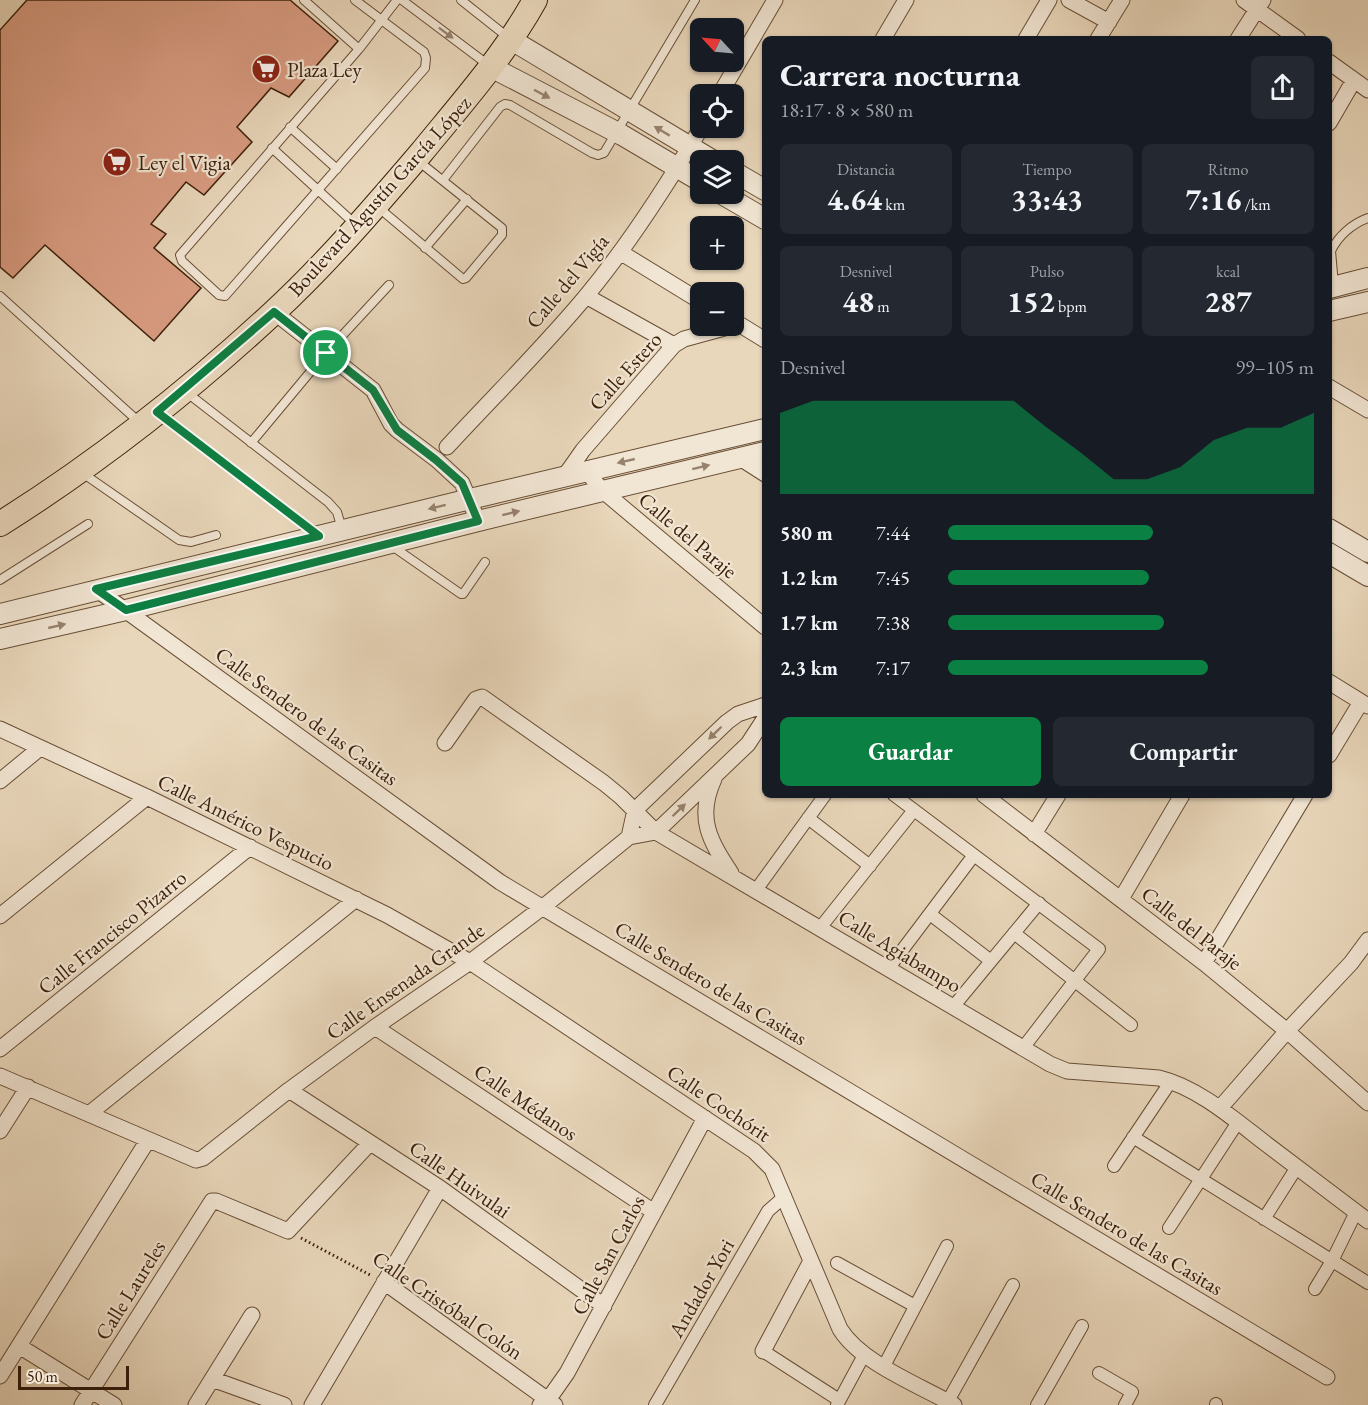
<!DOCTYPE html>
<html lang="es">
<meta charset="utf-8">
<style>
:root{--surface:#171b24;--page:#242831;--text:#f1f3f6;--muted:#9ea1a6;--accent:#0b8043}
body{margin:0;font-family:"EB Garamond",serif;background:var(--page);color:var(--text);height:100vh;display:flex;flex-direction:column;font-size:22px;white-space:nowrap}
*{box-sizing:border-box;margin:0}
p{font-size:20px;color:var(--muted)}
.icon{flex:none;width:33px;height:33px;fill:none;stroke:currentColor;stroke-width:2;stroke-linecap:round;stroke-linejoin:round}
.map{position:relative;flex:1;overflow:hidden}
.panel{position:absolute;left:762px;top:36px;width:570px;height:762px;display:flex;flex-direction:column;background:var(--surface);border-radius:9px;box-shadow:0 2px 4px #0004}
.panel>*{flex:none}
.needle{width:39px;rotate:296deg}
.controls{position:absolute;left:690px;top:18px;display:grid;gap:12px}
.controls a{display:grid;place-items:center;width:54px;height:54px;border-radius:9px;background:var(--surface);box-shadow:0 2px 4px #0004;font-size:30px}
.scale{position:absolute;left:18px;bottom:15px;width:111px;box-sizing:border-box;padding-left:6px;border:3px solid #3d200a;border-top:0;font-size:16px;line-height:21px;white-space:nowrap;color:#3d200a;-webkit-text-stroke:4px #f1e5d3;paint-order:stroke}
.pin{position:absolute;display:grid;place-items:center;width:51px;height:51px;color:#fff;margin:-26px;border:3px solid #fff;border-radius:50%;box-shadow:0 2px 6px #0007}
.round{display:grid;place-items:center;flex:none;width:63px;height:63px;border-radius:9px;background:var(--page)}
.head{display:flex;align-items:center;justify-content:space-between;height:102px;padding:0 18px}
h1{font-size:33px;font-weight:700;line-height:45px}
.metrics{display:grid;grid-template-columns:repeat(3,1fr);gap:9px;height:102px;padding:6px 18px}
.metrics div{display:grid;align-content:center;border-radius:9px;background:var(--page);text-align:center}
.metrics b{font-size:30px;font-weight:700}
.metrics small{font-size:16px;font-weight:400}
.metrics p{font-size:16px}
.chart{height:168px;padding:12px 18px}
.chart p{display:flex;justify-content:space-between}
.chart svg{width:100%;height:108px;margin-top:6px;fill:var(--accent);opacity:.7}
.cta{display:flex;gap:12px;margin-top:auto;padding:12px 18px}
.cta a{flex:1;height:69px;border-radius:9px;background:var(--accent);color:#fff;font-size:24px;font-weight:700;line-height:69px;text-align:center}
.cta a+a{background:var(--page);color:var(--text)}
ul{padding:0 18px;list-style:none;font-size:20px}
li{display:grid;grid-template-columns:96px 72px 1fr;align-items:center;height:45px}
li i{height:15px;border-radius:8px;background:var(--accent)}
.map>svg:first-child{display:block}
.building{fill:#d99c82;stroke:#3d200a;stroke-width:1.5}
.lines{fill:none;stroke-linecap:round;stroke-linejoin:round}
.service-casing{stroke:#684e36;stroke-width:10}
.pedestrian-casing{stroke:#684e36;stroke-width:14}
.minor-casing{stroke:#684e36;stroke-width:17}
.tertiary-casing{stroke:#684e36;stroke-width:22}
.primary-casing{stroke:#3d200a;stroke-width:26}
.path{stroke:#3d200a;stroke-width:3;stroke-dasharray:1.5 3;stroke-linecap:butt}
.service{stroke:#f1e5d3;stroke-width:8}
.pedestrian{stroke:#f1e5d3;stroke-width:12}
.minor{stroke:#f1e5d3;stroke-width:15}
.tertiary{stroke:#f1e5d3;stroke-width:20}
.primary{stroke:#e9d7bb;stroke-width:24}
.oneway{fill:#97826e}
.route-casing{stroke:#fff;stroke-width:12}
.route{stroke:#0b8043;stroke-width:8}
.labels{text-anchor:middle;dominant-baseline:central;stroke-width:4.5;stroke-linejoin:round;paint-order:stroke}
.poi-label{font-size:21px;fill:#3d200a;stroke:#f1e5d3;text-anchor:start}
.street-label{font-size:21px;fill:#3d200a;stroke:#f1e5d3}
</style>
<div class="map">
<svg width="1368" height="1405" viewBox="0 0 1368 1405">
<rect width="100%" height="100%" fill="#e9d7bb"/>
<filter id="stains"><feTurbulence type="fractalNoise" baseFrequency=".00333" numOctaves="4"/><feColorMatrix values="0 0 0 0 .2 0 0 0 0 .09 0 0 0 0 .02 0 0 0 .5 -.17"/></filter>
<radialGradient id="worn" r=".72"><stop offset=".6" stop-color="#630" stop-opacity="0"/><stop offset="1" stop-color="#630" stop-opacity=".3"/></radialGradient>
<path class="building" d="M27,0h263l48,41 -49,56 -18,-9 -34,39 15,15 -48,53 -18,-13 -35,42 15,10 -12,14 47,40 -47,53 -109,-96 -32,33 -13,-11v-237z"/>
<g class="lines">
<g class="service-casing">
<path id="service" d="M304,0l55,49
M355,0l69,52 2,6 -1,10 -200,228 -6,-1 -37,-34 -2,-6 179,-206 38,-49
M402,0l85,64
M461,0l48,38
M290,127l47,42
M272,148l83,76
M443,180l57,-73 5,-3 5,1 82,48 6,2 6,-2 91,-153
M379,208l84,71 3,-1 36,-43v-7l-85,-68
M425,248l42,-49
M1334,285l-3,-34c7,-15 21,-27 37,-33
M0,296l139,126
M186,392l142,110 9,10 5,17
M161,415l155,118
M251,443l75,-90 63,-68
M81,472l98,68 12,2 25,-7
M392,546l69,48h2l22,-32
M0,580l88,-56"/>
</g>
<g class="pedestrian-casing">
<path id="pedestrian" d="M894,795l205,154 -76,99
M808,818l62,48
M756,890l69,-95
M930,914l61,47
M820,928l94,-118
M1014,933l117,92
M888,969l86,-114
M953,1007l86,-104
M1133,1137l235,146
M1114,1166l57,-85
M1264,1219l33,-52
M1169,1228l69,-106
M837,1263l78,43
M1315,1289l17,-28 24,-49
M763,1351l76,49
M884,1366l63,-120
M1099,1373l33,19 -7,13
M948,1401l65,-116
M655,1405l113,-194 17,-15
M837,1405l27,-50
M1037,1405l45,-79
M1216,1405v-1"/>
</g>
<g class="minor-casing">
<path id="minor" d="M1069,0l40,22
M1244,0l54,39
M883,39l23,-39
M1026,39l23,-39
M1098,39l24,-39
M1238,39l25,-39
M1329,62l39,28
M720,94l55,-94
M1329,123l25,-43
M620,252l80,49
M586,296l88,49
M274,312l99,78 18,34 6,6 40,30 25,23 16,38
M734,321l31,19
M1329,387l39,23
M447,447c46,-50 97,-100 140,-152 43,-52 80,-110 114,-167
M740,458l25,16
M586,471l17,20 162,136
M564,477l19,-27 91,-105 10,-6 55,-15
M96,589l404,293 827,495
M1329,682l39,24
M0,729l147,68 240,118 83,47 284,189 18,18 68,160c21,34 79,56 114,76
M445,743l31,-44 6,-2 122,86 17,14 35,35 394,232 17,7 92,7c38,9 75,41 106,65 34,26 69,52 103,78
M1329,755l32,-53
M714,779c-18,39 -4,62 17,94
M0,781l40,-33
M984,795l220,168 83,68 81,72
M1034,834l24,-39
M629,837l6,-27 92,-88 11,-8 27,-9
M1121,899l61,-104
M0,916l147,-119
M1204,963l101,-168
M375,1027l279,185
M0,1049l250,-202
M0,1076l196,84 7,-2 86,-68 86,-63 95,-65 73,-55 86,-70 27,-5 92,-88 17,-26
M289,1090l151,98 164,118
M1220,1108l67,-77 64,-68 17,-23
M90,1113l266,-214
M0,1131l28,-44
M384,1282l171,123
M19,1346l95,59
M763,1351l48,-90
M0,1376l148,-236
M212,1379l72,26
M82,1405l130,-204h4l72,30 82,-88
M196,1405l56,-90
M312,1405l128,-217
M540,1405l8,-5 19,-27 138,-255"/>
</g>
<g class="tertiary-casing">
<path id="tertiary" d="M510,39l202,121
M491,67l131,68 78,46
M734,172l31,18
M722,194l43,25
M1329,288l39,-10
M1329,311l39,-9
M1329,529l39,23
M1329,553l39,23
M0,614l470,-115 295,-70
M0,639l126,-29 352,-89 287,-69"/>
</g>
<g class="primary-casing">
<path id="primary" d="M0,524c97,-61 189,-133 273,-211 53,-49 101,-105 148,-160 40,-49 83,-97 114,-153"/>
</g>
<path class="path" d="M301,1238l71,38"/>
<use href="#service" class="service"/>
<use href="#pedestrian" class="pedestrian"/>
<use href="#minor" class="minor"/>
<use href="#tertiary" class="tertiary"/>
<use href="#primary" class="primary"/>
</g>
<defs><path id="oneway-solid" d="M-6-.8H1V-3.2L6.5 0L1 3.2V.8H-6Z" transform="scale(1.5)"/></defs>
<g class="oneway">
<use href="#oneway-solid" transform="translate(446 33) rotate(37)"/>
<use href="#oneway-solid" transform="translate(542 94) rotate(28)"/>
<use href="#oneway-solid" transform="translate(662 131) rotate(-149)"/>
<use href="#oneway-solid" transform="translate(626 461) rotate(167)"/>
<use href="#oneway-solid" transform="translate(701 467) rotate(-14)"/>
<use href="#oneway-solid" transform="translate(437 507) rotate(166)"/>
<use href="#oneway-solid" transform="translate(511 513) rotate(-14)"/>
<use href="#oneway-solid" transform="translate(57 626) rotate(-13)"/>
<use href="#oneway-solid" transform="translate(715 733) rotate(136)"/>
<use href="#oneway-solid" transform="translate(679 810) rotate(-44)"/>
</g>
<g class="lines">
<g class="route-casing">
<path id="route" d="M274,312l99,78 24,40 39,30 26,23 16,38 -352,89 -30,-21 223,-53 -162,-124z"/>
</g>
<use href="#route" class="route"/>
</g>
<defs>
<g id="supermarket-disc" transform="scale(1.5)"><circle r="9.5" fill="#8f2418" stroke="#f1e5d3"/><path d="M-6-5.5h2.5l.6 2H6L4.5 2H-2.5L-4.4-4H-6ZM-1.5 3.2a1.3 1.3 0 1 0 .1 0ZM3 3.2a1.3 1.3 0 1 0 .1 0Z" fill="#fff"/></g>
</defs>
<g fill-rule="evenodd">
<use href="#supermarket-disc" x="266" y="69"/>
<use href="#supermarket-disc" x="117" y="162"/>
</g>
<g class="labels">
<g class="poi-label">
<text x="287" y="69">Plaza Ley</text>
<text x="138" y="162">Ley el Vigia</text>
</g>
<g class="street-label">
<text transform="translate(379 196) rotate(-48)">Boulevard Agustín García López</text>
<text transform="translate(567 281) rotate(-50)">Calle del Vigía</text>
<text transform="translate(625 371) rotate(-48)">Calle Estero</text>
<text transform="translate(688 535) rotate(40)">Calle del Paraje</text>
<text transform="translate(307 716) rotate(36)">Calle Sendero de las Casitas</text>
<text transform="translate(246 822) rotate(26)">Calle Américo Vespucio</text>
<text transform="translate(1192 928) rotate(38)">Calle del Paraje</text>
<text transform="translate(112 932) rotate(-39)">Calle Francisco Pizarro</text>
<text transform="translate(900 951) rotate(31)">Calle Agiabampo</text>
<text transform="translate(405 981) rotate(-35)">Calle Ensenada Grande</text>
<text transform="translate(711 983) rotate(31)">Calle Sendero de las Casitas</text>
<text transform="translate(526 1102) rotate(34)">Calle Médanos</text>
<text transform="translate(719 1103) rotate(34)">Calle Cochórit</text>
<text transform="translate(460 1179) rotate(35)">Calle Huivulai</text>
<text transform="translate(1127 1233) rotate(31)">Calle Sendero de las Casitas</text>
<text transform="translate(608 1255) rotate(-62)">Calle San Carlos</text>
<text transform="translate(701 1288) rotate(-60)">Andador Yori</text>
<text transform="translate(130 1290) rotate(-58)">Calle Laureles</text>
<text transform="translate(448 1305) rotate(34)">Calle Cristóbal Colón</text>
</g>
</g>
<rect width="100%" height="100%" filter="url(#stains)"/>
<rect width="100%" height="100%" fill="url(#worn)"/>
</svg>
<div class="controls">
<a><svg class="needle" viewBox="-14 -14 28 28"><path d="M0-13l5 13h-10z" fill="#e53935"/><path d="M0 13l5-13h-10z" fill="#9ea1a6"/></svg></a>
<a><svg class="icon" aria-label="locate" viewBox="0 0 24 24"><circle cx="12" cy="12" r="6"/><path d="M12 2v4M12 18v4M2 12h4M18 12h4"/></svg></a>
<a><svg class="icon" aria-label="layers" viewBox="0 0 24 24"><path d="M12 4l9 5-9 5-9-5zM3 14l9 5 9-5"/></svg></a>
<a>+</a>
<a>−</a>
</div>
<div class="scale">50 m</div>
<div class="pin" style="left:326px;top:353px;background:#1e9e55"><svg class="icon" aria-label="arrive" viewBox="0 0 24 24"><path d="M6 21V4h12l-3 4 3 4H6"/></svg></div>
<section class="panel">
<div class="head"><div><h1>Carrera nocturna</h1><p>18:17 · 8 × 580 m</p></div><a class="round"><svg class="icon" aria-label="share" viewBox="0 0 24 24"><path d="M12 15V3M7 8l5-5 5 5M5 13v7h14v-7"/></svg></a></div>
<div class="metrics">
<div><p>Distancia</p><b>4.64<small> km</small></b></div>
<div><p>Tiempo</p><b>33:43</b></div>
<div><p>Ritmo</p><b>7:16<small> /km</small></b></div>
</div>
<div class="metrics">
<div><p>Desnivel</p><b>48<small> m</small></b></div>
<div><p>Pulso</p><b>152<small> bpm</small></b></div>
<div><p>kcal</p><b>287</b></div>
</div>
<div class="chart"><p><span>Desnivel</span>99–105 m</p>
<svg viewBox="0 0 160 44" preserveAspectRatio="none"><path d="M0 44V11L10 6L20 6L30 6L40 6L50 6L60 6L70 6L80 17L90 27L100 38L110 38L120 33L130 22L140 17L150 17L160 11V44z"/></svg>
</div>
<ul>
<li><b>580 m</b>7:44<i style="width:56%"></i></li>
<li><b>1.2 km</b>7:45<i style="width:55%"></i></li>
<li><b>1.7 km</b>7:38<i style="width:59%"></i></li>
<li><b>2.3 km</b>7:17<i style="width:71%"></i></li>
</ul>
<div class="cta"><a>Guardar</a><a>Compartir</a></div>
</section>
</div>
